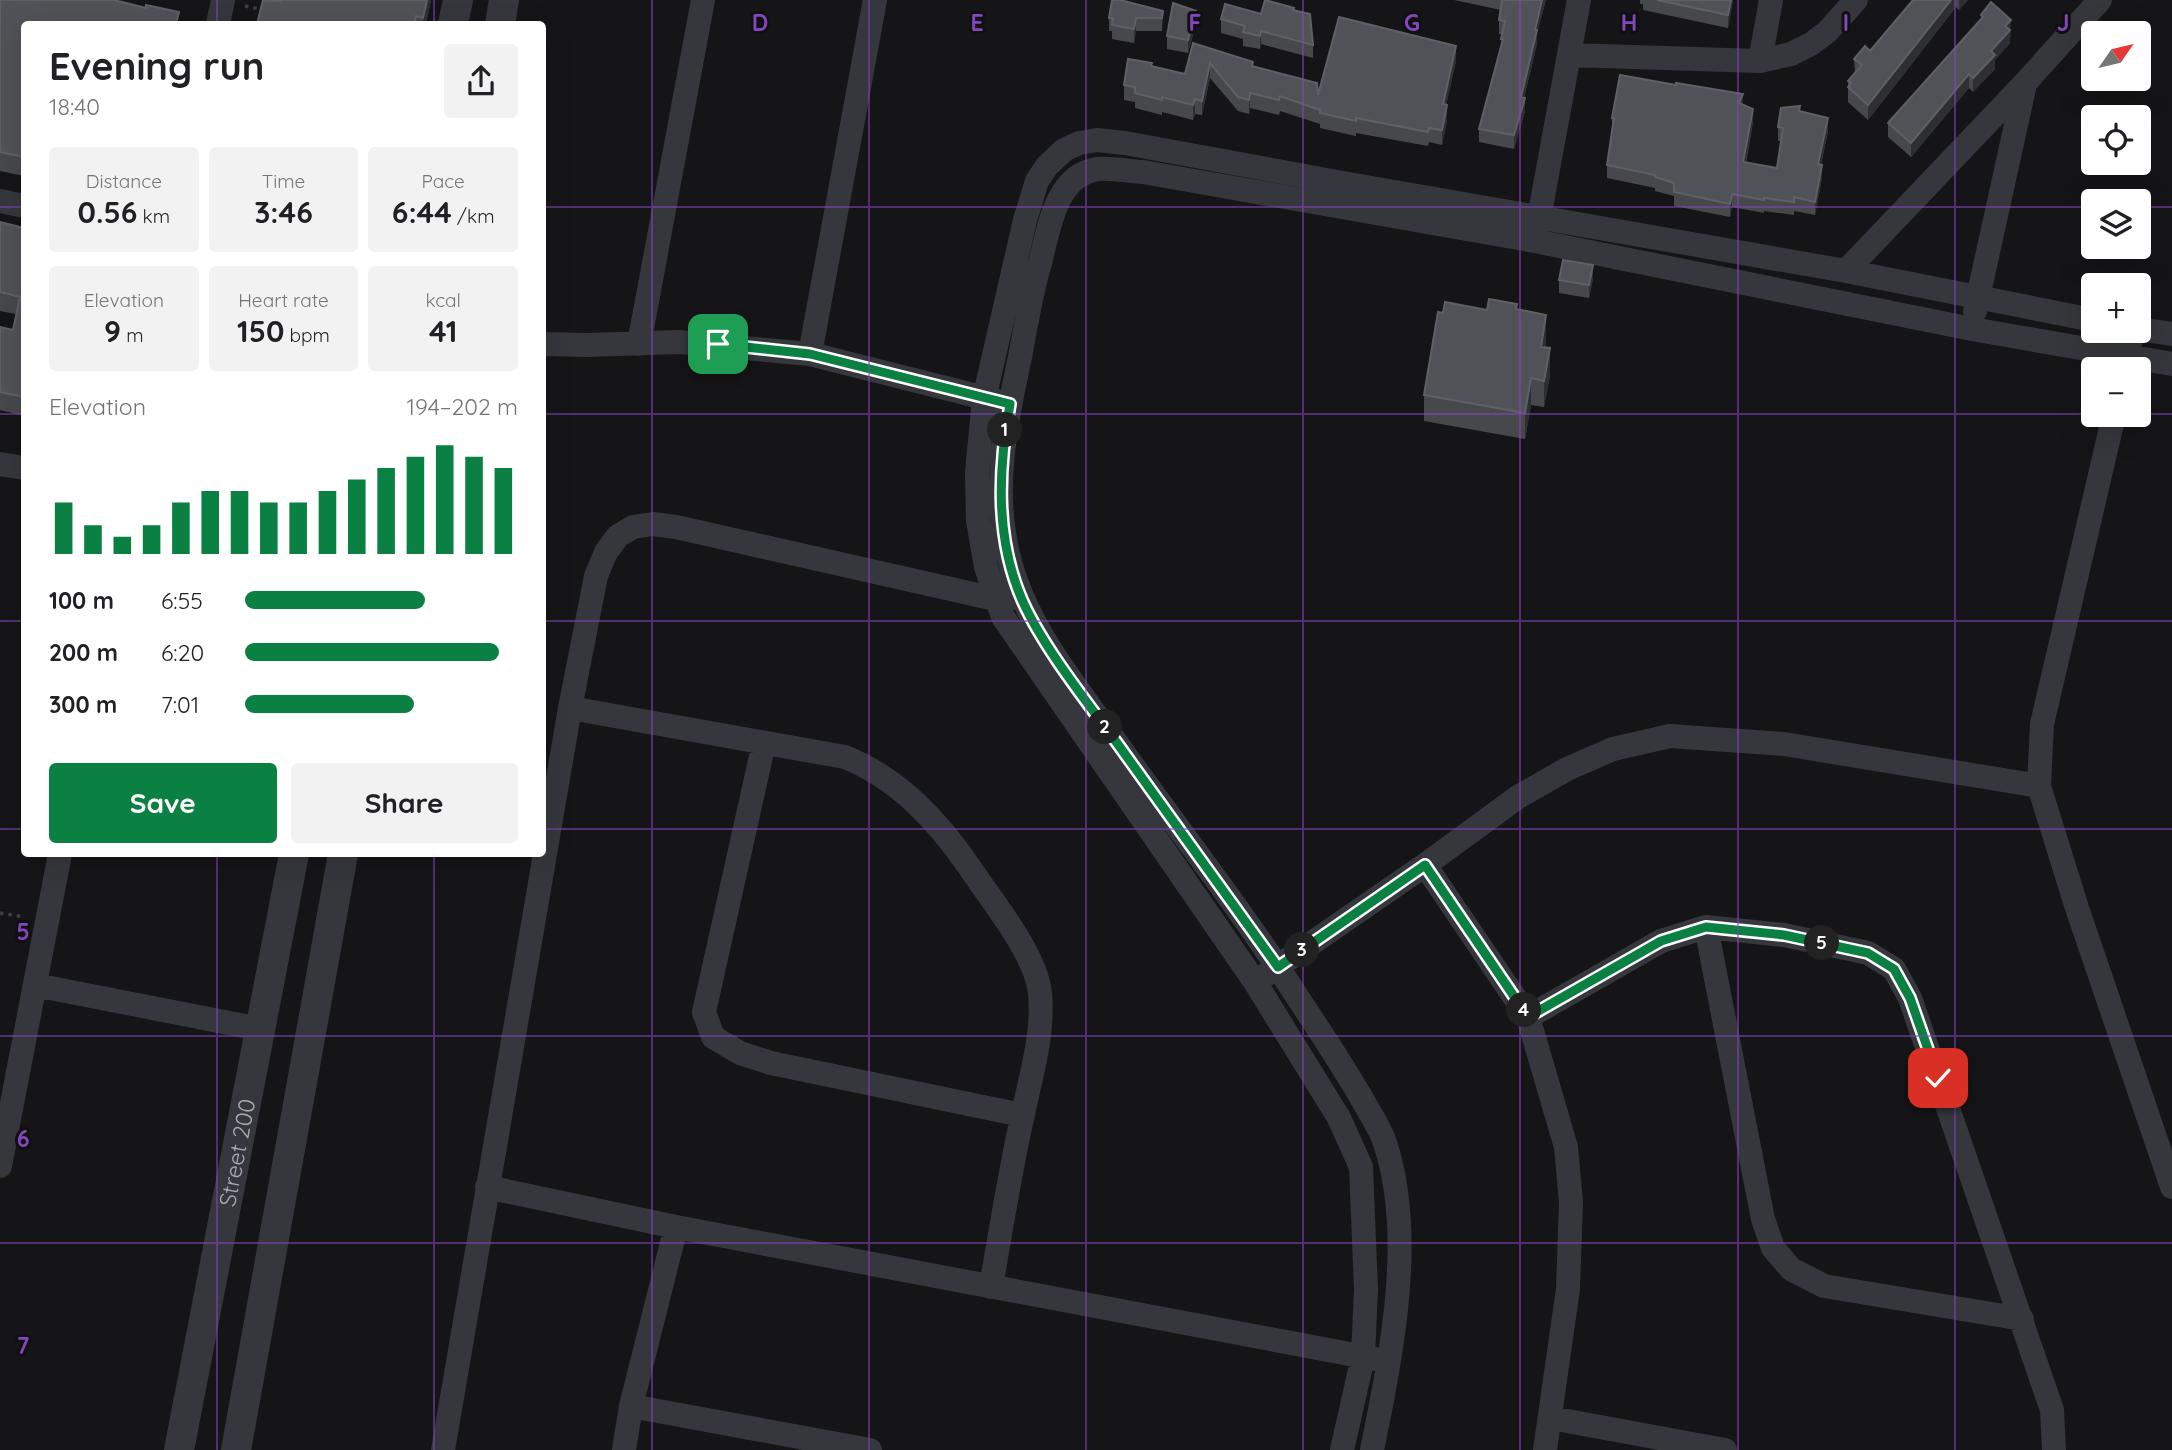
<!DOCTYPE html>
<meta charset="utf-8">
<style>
:root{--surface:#fff;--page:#f2f2f2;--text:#202124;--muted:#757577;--accent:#0b8043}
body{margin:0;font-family:Quicksand,sans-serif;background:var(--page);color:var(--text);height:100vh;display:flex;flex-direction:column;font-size:26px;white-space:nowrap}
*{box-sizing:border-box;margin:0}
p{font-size:23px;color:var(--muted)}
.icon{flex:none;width:38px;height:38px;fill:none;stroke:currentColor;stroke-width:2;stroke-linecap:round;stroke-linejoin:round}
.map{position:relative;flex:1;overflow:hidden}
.drawer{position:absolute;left:21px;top:21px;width:525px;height:836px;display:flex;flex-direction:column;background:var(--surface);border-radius:7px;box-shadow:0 7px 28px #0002}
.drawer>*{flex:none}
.needle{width:46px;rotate:56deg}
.buttons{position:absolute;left:2081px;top:21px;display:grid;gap:14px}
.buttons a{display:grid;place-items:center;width:70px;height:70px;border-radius:7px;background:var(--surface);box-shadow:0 7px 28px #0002;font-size:35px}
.pin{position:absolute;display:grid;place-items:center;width:60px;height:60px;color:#fff;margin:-30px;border-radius:14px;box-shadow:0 4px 10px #0006}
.km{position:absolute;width:35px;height:35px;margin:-18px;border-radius:50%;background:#222;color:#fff;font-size:19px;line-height:35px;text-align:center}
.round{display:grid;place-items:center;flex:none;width:74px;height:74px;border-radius:7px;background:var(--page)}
.head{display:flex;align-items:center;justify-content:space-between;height:119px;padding:0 28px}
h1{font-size:38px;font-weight:700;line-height:52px}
.stats{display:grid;grid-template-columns:repeat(3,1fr);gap:10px;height:119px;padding:7px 28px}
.stats div{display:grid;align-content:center;border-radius:7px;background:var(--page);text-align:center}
.stats b{font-size:30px;font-weight:700}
.stats small{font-size:19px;font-weight:400}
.stats p{font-size:19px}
.chart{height:196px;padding:14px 28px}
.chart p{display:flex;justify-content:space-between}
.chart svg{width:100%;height:126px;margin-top:7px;stroke:var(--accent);stroke-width:6}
.action{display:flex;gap:14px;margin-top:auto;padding:14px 28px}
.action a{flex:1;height:80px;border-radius:7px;background:var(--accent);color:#fff;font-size:28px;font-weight:700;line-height:80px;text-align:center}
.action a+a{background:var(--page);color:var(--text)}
ul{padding:0 28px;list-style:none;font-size:23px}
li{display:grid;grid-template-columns:112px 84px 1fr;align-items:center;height:52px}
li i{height:18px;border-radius:9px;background:var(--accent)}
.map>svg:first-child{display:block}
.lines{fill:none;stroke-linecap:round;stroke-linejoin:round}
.path{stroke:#3c3e43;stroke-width:3.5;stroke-dasharray:3.5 5;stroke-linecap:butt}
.minor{stroke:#36373c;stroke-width:24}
.tertiary{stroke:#36373c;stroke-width:30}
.wall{fill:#46484c}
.shaded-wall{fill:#2e2f32}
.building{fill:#515257;stroke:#5e6066;stroke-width:2}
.route-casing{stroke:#fff;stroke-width:14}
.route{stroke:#0b8043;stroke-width:9}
.grid{fill:none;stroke:#8446bd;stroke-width:2;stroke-opacity:0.55}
.labels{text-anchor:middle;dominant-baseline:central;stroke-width:6;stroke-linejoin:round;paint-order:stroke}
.street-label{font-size:23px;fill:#a8acb6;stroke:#101012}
.grid-label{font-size:23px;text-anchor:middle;font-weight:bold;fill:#8446bd;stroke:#101012;stroke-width:6;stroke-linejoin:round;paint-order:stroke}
</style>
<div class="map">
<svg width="2172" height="1450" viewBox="0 0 2172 1450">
<rect width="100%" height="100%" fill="#151517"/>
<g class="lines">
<path class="path" d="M245,6l20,4
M0,913l25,4"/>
<path class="minor" d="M218,24l5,-24
M1569,55l191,6 31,-7 20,-10 16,-12 29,-32
M1760,61l11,-61
M0,201l24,5
M1537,229l42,-229
M1846,271l179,-188 75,-83
M1975,311l50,-227
M2138,329l34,5
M542,344l44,1 93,-3 131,12 191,48
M639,344l64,-344
M810,354l65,-354
M2124,369l9,-38
M2114,415l-72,309 -3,62 38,122 95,279
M0,464l24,4
M570,708l275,49c54,22 93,64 125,111 22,33 66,86 70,125 4,41 -9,82 -17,121 -13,57 -22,115 -32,173
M764,743l-60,269 9,25 27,16 31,10 251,52
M1425,865l103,152 38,130 5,55 -3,87 -23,161
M1706,927l57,292 10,29 18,21 33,17 198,33
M1264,976l161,-111 93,-68 49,-28 46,-20 57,-13 114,8 255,42
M35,985l225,44
M1528,1017l133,-76 45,-14 78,8 84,18 26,16 16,29 142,412 2,40
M0,1166l60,-312
M487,1187l189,40 700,132
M631,1406l239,44
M1551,1418l174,32
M443,1450l127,-742 26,-132 10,-24 12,-16 15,-9 20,-3 23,3 319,72 13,1
M624,1450l7,-44 45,-179
M1342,1450l21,-93 3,-68 -5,-122 -22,-49 -84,-136 -252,-365 -17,-50 -8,-46 -1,-49 7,-73 41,-179 12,-39 10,-15 17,-16 15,-7 18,-3 28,3 212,39 509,89 247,49
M1372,1450c19,-94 44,-213 13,-307 -4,-13 -13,-26 -20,-39 -21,-37 -44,-71 -67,-106 -56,-87 -120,-169 -180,-253 -43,-60 -93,-119 -110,-191 -16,-67 -2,-132 12,-197 6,-32 11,-64 20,-94 9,-34 15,-88 58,-94 15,-1 30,2 45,3l392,69 437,88 200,35"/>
<g class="tertiary">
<path d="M453,24l5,-24"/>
<path d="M500,24l4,-24"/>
<path id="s1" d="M179,1450l115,-596"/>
<path d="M236,1450l107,-596"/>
</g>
</g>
<path class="wall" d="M0,0l179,24h-155v152l-24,-5z
M281,0h150l-5,24h-169z
M1454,0h92l-9,33v11l-13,54 1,13 -11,38 -35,-7v-13l22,-81 1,-14h-3v-14l2,-10z
M1640,0h93l-5,28 -85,-18v-6h-3z
M1913,0h55l-9,10 -3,-3 -88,113 -20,-18v-21l7,-7 -1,-15 16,-8z
M1294,10l19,35v13l-52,-14 -1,5 -17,-3v-7l-22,-6v-14z
M1163,11l-1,20h-26l-2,12 -22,-4v-8h-3v-13z
M1981,15l30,18 -1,1v9l-15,17v9l-22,23 -4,-4 -58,69 -23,-20v-14l93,-104z
M1196,24l-8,29 -21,-4v-13z
M1193,43l60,23 65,29 138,-34 -10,44 1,15 -5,25 -13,-3 -1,4 -72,-13v3l-36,-8v-4l-40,-13 -1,4 -29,-7 -1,6 -11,-3 -28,-33 -8,37 -7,-1 -2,6 -31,-8v3l-27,-7v-6l-11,-2v-15l28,-19 33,8z
M1743,105l10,17 -7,41 31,5 4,-27h-3v-14l22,-16 28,20 -7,34 1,13 -7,37 -21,-4v4l-30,-4v2l-32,-6 -2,10 -56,-11v-10l-19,-5v-3l-48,-10v-13l5,-34v-13z
M0,222l24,11v183l-24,-6v-83l13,3 3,-16 -16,-3z
M1593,279l-4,19 -30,-5v-13z
M1487,310h30l29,31 -1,7 5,27 -6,32 -13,-2 -6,34 -101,-18v-26z"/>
<path class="shaded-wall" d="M427,0h4l-5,24h-3v-6z
M1542,0h4l-9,33v11l-16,66v-13z
M1731,0h2l-5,28v-13z
M1951,0h5v7l-88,113v-15z
M1959,0h9l-9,10z
M1196,11v13l-8,29v-13z
M1136,18v13l-2,12v-14z
M2011,20l-1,23 -15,17v9l-22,23v-14l32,-52z
M1261,31v13l-1,5v-13z
M1456,46v15l-13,58v-15z
M1210,63v15l-8,37v-14z
M1969,74v14l-58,69v-14z
M1250,93v15l-1,6v-14z
M1743,94v13l-4,-4z
M1525,98v13l-11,38v-14z
M1195,99v15l-2,6v-15z
M1447,105v15l-5,25v-15z
M1753,109v13l-10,53v-13z
M1828,118v13l-10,47v-14z
M1822,165v13l-7,37v-13z
M1732,194v13l-2,10v-13z
M1593,265v14l-4,19v-13z
M1546,315v26l-5,32v-26z
M1550,348v27l-6,32v-26z
M1531,378v27l-6,34v-26z"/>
<path class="building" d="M0,0h114l32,8v-3l33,7 -3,12h-152v133l-24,-5z
M263,0l18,1v-1h146l-4,18 -7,-2 -2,8h-157z
M1112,0h8l43,11 -1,7h-26l-2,11 -22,-4 1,-7h-4z
M1265,0l29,8 -1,2 17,4 3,31 -52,-14 -1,5 -17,-4 2,-6 -24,-7 4,-15 36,10z
M1502,0h40l-7,30h2l-16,67 4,1 -11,37 -35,-6 24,-90h-2l4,-18 -6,-1z
M1657,0h74l-3,15z
M1913,0h38l-83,105 -20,-18 3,-4 -3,-2 14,-16 -8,-6 11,-13 5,5z
M1991,2l20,18 -6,6 5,4 -19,21 4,4 -22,23 -4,-4 -58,69 -23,-20 95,-106 -2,-2z
M1173,3l23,8 -8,29 -21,-4z
M1339,17l117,29 -13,58 4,1 -5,25 -13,-2 -1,4 -72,-14v3l-36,-8v-3l-40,-14 -1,4 -29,-7 -1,7 -11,-3 -28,-34 -8,38 -7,-2 -2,6 -31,-8v3l-27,-7v-6l-11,-2 4,-26 24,4 -1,3 34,8 8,-31 60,19 -1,4 65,17 1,12z
M1620,75l56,10v-2l67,11 -4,9 14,6 -10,53 34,6 6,-40 -5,-1 3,-19 19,-2 -1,5 29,7 -10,46 4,1 -7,37 -21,-5v5l-30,-4v2l-32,-6 -2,10 -56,-12v-9l-19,-6v-2l-48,-10 7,-47h-2z
M0,222l24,6 -1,5h1v164l-24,-5v-65l13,3 7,-33 -20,-5z
M1563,260l30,5 -4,20 -30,-5z
M1489,299l28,5 -1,5 30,6 -5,32 9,1 -6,33 -13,-3 -6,35 -101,-18 14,-83 5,1 2,-11 42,8z"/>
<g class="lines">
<g class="route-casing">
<path id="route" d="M718,344l92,10 200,50c-12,66 -15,135 13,198 21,46 63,99 94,141 53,74 107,149 161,224l147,-102 103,152 133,-76 45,-14 78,8 84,18 26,16 16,29 28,80"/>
</g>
<use href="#route" class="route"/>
</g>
<path class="grid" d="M217,0v24M434,0v24M652,0v1450M869,0v1450M1086,0v1450M1303,0v1450M1520,0v1450M1738,0v1450M1955,0v1450M0,207h24M542,207h1551M2138,207h34M0,414h24M542,414h1551M2138,414h34M0,621h24M542,621h1630M0,829h24M542,829h1630M217,854v596M434,854v596M0,1036h2172M0,1243h2172"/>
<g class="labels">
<g class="street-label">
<text stroke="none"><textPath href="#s1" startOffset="303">Street 200</textPath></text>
</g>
</g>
<g class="grid-label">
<text x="760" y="31">D</text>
<text x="977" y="31">E</text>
<text x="1195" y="31">F</text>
<text x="1412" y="31">G</text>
<text x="1629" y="31">H</text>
<text x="1846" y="31">I</text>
<text x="2063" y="31">J</text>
<text x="23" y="940">5</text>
<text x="23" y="1147">6</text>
<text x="23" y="1354">7</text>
</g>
</svg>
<div class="buttons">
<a><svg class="needle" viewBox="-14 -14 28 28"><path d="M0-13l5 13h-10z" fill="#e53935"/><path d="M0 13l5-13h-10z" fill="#757577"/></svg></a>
<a><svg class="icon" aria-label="locate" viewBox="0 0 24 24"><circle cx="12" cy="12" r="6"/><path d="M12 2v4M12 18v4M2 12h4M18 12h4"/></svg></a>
<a><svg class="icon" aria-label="layers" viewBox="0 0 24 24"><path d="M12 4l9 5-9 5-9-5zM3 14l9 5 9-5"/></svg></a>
<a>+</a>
<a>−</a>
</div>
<div class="pin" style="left:718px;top:344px;background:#1e9e55"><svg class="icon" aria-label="arrive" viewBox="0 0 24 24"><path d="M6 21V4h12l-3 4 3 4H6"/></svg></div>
<div class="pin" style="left:1938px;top:1078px;background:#d93025"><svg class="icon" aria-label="check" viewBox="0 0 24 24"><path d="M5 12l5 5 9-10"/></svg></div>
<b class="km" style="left:1005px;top:430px">1</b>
<b class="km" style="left:1105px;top:727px">2</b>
<b class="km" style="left:1302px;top:950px">3</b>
<b class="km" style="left:1524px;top:1010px">4</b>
<b class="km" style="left:1822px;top:943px">5</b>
<section class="drawer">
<div class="head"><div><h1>Evening run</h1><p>18:40</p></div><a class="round"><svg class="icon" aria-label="share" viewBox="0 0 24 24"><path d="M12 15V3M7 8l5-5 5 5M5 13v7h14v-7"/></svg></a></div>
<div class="stats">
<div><p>Distance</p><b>0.56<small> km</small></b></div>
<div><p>Time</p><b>3:46</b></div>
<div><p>Pace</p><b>6:44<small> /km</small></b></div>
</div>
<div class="stats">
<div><p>Elevation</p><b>9<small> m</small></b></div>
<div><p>Heart rate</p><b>150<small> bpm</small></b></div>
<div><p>kcal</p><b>41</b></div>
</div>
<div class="chart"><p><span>Elevation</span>194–202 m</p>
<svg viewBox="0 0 160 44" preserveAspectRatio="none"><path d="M5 44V26M15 44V34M25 44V38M35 44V34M45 44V26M55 44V22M65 44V22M75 44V26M85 44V26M95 44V22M105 44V18M115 44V14M125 44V10M135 44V6M145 44V10M155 44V14"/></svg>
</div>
<ul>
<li><b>100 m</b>6:55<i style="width:66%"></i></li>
<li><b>200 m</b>6:20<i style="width:93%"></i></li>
<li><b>300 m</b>7:01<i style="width:62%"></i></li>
</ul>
<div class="action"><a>Save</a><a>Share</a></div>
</section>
</div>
